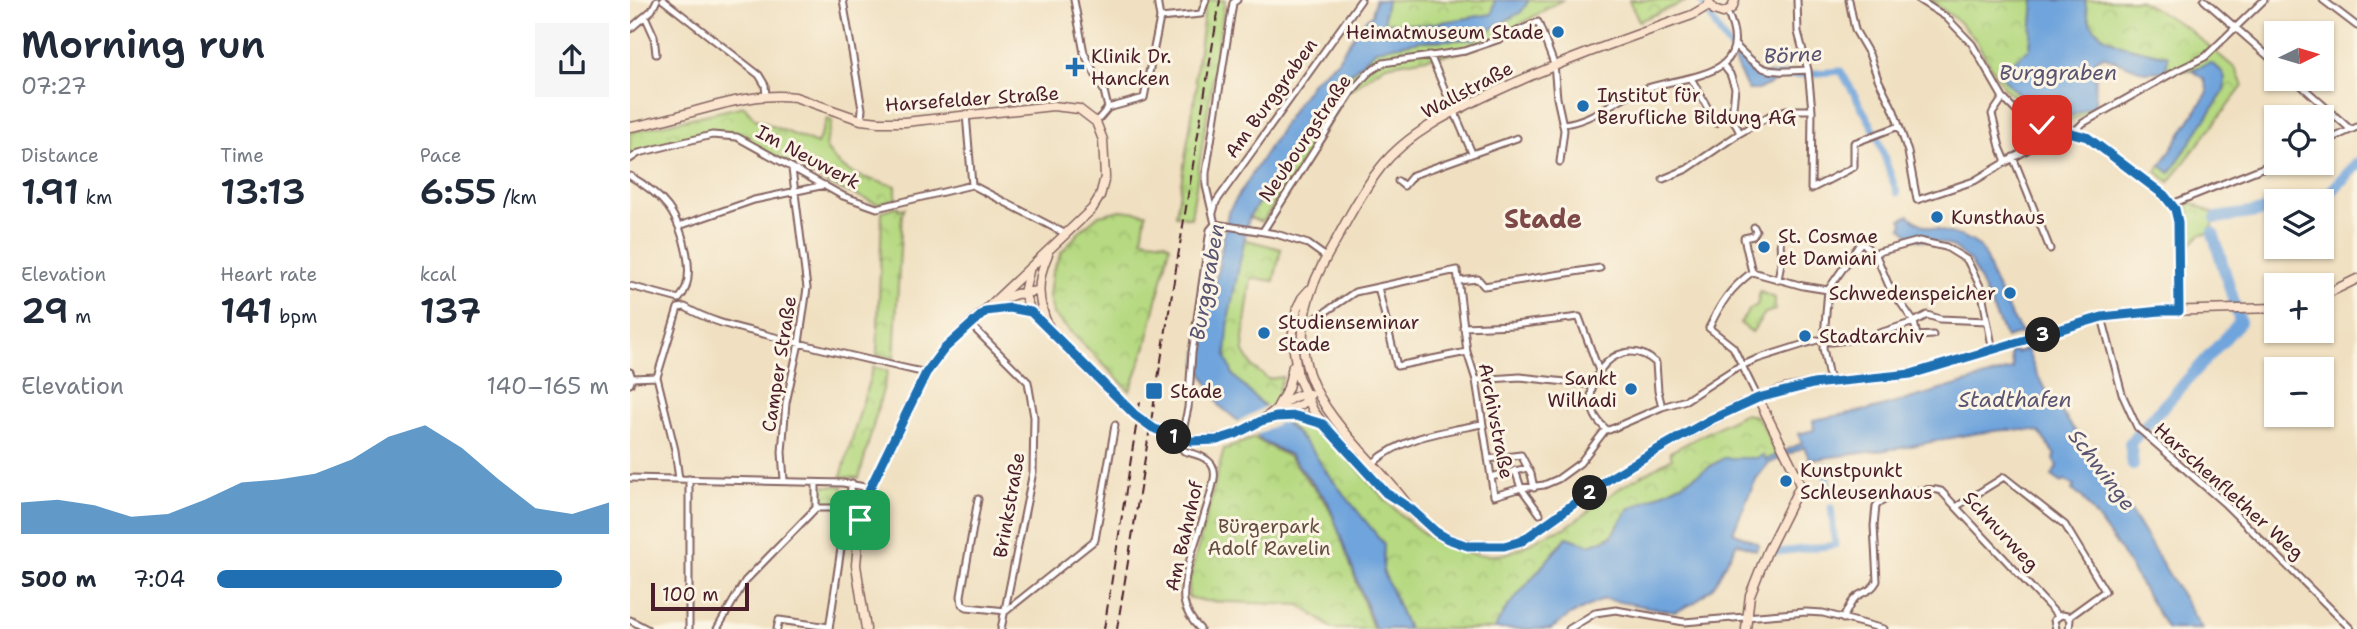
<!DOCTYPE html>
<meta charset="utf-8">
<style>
:root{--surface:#fff;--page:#f6f6f7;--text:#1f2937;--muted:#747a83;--accent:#1f6fb2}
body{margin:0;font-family:"Shantell Sans",sans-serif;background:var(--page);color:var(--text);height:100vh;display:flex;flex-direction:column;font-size:26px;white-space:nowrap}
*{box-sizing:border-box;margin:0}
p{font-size:23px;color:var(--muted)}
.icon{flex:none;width:38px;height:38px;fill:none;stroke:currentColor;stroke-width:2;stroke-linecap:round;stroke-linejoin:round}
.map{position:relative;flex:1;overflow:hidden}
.drawer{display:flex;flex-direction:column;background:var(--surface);width:630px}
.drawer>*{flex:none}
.needle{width:46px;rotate:85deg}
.controls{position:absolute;left:1634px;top:21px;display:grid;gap:14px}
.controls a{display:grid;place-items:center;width:70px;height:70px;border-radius:0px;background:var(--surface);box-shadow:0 2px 5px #0004;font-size:35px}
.scale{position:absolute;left:21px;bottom:18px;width:98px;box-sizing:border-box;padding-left:7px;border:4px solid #4a1f2b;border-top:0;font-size:19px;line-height:24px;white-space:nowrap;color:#4a1f2b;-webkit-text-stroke:5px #fcf5e5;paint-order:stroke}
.pin{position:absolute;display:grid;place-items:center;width:60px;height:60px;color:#fff;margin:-30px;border-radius:14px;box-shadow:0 4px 10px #0006}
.km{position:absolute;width:35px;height:35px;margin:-18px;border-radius:50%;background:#222;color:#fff;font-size:19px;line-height:35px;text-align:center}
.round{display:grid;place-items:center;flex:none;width:74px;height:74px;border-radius:0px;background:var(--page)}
.head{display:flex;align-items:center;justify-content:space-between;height:119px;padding:0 21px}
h1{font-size:38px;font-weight:600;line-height:52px}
.figures{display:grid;grid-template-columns:repeat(3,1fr);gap:10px;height:119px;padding:7px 21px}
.figures div{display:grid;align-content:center}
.figures b{font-size:35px;font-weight:600}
.figures small{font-size:19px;font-weight:400}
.figures p{font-size:19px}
.chart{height:196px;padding:14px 21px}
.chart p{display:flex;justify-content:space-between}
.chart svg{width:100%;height:126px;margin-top:7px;fill:var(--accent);opacity:.7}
ul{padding:0 21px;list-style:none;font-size:23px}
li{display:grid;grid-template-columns:112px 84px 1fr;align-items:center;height:52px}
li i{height:18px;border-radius:9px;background:var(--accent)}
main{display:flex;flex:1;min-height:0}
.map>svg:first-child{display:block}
.grass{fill:url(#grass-tufts);stroke:#807c56;stroke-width:2}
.park{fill:url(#park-crowns);stroke:#807c56;stroke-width:2}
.water{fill:#6fa4dc;stroke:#5c6284;stroke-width:2}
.pier{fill:#f0e0c1}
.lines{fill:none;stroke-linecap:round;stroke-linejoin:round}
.canal{stroke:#6fa4dc;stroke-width:7}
.river{stroke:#6fa4dc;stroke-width:12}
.minor-casing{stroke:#846360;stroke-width:9}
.secondary-casing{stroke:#846360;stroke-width:11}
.minor{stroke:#fff;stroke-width:5}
.secondary{stroke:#fbe5cf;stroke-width:8}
.rail{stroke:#4a1f2b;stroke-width:2;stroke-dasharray:10 5;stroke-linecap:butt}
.secondary-bridge-casing{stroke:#846360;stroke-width:11;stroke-linecap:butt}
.secondary-bridge{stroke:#fbe5cf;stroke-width:8}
.route-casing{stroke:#fff;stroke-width:14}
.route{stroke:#1f6fb2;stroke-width:9}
.poi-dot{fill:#1f6fb2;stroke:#fcf5e5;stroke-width:2.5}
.labels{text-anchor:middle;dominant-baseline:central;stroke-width:6;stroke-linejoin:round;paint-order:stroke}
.poi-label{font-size:19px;fill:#4a1f2b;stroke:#fcf5e5;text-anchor:start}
.street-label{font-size:19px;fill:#4a1f2b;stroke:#fcf5e5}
.park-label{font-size:19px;fill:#654e40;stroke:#fcf5e5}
.water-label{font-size:21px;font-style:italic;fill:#595472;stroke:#fcf5e5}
.district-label{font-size:26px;font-weight:bold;fill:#7d4848;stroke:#fcf5e5}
</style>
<main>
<section class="drawer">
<div class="head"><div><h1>Morning run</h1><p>07:27</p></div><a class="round"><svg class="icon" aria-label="share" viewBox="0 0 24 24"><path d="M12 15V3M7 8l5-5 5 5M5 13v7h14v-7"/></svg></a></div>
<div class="figures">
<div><p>Distance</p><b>1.91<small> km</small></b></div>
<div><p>Time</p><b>13:13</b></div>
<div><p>Pace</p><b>6:55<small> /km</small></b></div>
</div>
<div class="figures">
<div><p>Elevation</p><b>29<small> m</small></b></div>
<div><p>Heart rate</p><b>141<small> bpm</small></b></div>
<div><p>kcal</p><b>137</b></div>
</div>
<div class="chart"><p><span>Elevation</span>140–165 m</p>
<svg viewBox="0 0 160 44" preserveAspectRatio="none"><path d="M0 44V33L10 32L20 34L30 38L40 37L50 32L60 26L70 25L80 23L90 18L100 10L110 6L120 14L130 25L140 35L150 37L160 33V44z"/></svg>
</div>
<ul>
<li><b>500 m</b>7:04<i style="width:88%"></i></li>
</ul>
</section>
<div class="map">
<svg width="1727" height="629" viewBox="0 0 1727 629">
<defs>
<pattern id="grass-tufts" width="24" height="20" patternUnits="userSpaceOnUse" patternTransform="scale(1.75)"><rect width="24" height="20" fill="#b6d981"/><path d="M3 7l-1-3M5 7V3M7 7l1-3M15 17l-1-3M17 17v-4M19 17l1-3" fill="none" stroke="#9eba70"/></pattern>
<pattern id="park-crowns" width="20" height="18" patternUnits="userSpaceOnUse" patternTransform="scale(1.75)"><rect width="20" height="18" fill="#b6d981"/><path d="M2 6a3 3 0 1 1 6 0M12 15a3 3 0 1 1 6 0" fill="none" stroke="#9eba70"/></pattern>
</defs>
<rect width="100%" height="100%" fill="#fcf5e5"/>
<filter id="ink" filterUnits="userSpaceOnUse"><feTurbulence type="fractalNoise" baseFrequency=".0143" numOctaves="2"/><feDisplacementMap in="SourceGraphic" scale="14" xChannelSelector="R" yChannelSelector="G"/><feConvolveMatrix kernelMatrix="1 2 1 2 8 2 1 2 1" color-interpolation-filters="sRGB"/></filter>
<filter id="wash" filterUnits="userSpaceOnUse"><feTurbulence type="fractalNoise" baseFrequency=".00686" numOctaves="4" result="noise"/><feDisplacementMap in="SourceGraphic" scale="28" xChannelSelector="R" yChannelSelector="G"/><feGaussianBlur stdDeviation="1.57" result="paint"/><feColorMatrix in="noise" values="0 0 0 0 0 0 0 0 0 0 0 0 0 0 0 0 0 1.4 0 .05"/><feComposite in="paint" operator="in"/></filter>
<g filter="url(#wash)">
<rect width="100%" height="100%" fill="#f0e0c1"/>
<path class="grass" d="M576,0h19l-34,218 -15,-3 21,-131 -2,-5z"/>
<path class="park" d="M757,0h108l-2,14 -69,11 -39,-2 -1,-7z
M899,0h33l-67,39 -38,14 -71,12 -39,27 -42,70 -43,60 -13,-5 40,-60 33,-57 55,-51 43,-8 54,-2 47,-27z
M999,0h60l-50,21z
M1300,0h104l-4,49 -29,23 74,42 20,-9 -1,7 -26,9 -25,-5 -23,-13 -16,-15 -29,-49 -17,-18z
M1455,0h54l48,28 49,41 7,17 -74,96 -13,-11 5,-6 9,7 53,-79 -13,-30 -19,7 -25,1 2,-15c-24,-6 -64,-9 -78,-34 -3,-6 -4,-15 -5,-22z
M114,106l11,13 62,25 10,-25 5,2 -7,25c18,31 39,31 71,40v13l-18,5 -51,-20 -90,-48 -30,-3 -77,21v-22z
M1558,201l31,15 -4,1 -4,16 -10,1 -15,14 3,-23z
M268,206v3l7,-1 -3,6 -8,144 -17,-3 5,-144z
M491,210l25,3 -4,26 23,3 5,4 -24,100 -16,45 -77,-77 -4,-18 3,-23 9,-20 20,-23 18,-15z
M614,239l37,10 -7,32 -23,-3 -8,61 1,13 9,15 15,12 15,-2 -5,13c7,10 14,22 23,30 4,3 10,4 15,6 5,3 12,9 16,13 44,47 91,122 164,116 26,-2 44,-22 69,-27l56,-41 51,-29 -2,-6 73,-38 13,2 8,11 13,28 -11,5 -42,-2 -39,24 -56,27 -18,27 -21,9 -23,-8 -61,72 -12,20h-86l-25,-58 1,-27c-19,-24 -40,-47 -57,-72 -14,-19 -27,-38 -45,-53 -20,-17 -52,-34 -56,-63 -4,-29 13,-86 18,-117z
M1130,292l15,6v12l-10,3 -13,19 -12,-9 10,-14 7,-4z
M243,367l15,4 -29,107 -18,-1z
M624,438l35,19 38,47 9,20 37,105h-40l-33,-24 -95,-4 -17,-4 2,-20 34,-128z
M189,486h24l-1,17 -24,1z"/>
<path class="water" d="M745,0h12l-3,16 1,7 39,2 68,-11 3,-14h34l-8,12 -47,27 -54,2 -43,8 -55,51 -33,57 -40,60 -20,99 -3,40 7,19 26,27 24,18 30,31 13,21 58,72 -1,27 25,58h-33l-47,-127 -38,-47 -26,-13 -44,-36 -23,-43 4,-29 16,-59 11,-63 66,-104 19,-27 24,-20 24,-37 11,-9z
M1404,0h51c1,7 2,16 5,22 14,25 54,28 78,34l-2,15 -21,1 -42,-16 -7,4 -1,45c-10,4 -21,12 -32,11 -26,-3 -49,-23 -63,-43l30,-25z
M1107,57l19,16 22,2 1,4 -21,11h-10l-14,-29z
M1580,63c14,7 18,14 13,30l-53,80 -9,-8 47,-73 -4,-13 -13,-9z
M1279,215c17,19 51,14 69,31 10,10 10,23 16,35 8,17 19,39 28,52l-16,5 -35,-76 -18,-15 -10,-4 -29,-4 -13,-12 2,-4 -2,-4z
M1397,349l9,24 14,23 69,96 83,137h-35l-47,-79 -38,-53 -10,-7 2,-4 -9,-6 -3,3 -10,-7 5,-10 -3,-7 1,-4 -16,-23c-40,-8 -94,8 -133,15 -32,5 -64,8 -96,13l-6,-13 -36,17 -12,15 -23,53 26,12 -3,6 -19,-7 -24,44 -19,16 -19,9 -71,-13 -34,16 -19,14h-57l12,-20 61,-72 23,8 21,-8 18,-28 56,-27 39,-24h32l7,-3 3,5 36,-17 -4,-9 16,-4 -1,-10 65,-12 135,-39 -3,-17 5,-1 1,2z"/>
<path class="pier" d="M638,405l22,16 -11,2 -26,14 -18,-14z"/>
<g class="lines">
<path class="canal" d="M1071,0l20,35 21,29
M1143,77l68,-6 35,62 21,60
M1196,466v5
M1197,477l1,10
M1148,552l57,-7 -4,-38"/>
<path class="river" d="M1692,201l35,-37
M1586,218l61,-9
M1503,465l-3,-22 110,-121 -27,-89"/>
</g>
</g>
<g filter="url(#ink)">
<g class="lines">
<g class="minor-casing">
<path id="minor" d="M33,0l96,75 6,10 1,11
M213,0l19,109 -1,11
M444,0l10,53 20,38 4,17
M1167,0l1,32 10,38 4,40 -1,79
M1219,0l6,30 14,24 9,25 16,32 14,41 9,48 57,-19 58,-34 5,-6 5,-16
M1289,0l27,17 26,27 31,54 16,16 23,11 45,12 77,58 11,14 3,14 1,88
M1574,0l73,64
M1693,0l34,26
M15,16l9,20 2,18
M530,18l41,-4 5,-14
M0,29l22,-19 5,-10
M1104,44c30,31 32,28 74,26
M800,55l42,98
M1093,65l7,9 5,14 -3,29 8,16
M1061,78l25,45
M1664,79l57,51
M1373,98l-11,16 8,33 6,14
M336,114l6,71
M466,122l12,-14 36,-10 16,-80 -3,-18
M933,124c27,-3 46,-20 70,-31 40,-19 128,-9 94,-81
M1444,132l9,-9 93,-52 29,-14 59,-57
M1692,143l35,-16
M1383,157l37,92
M0,159l9,-6 73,-18 25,2 106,59 34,12 95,-23 94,49
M0,176c14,8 28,18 38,31 15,20 31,71 11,92l-49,-13
M1033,179l24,-10 53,-36 31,-18 15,-5h26
M768,181l6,5 9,-11 104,-37
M1181,189l43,-22v-24l45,-17
M1542,204l105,-42
M583,213l3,-11 145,-202
M585,224l-9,-38v-13l27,-170 4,-3
M585,224l61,10 32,10 18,13
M49,226l75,-26 71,-15
M633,231l89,-140 16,-18 15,-10 82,-12 35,-12 38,-17 16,42 3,34 7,32 -4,32
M1245,253l14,33 25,36 3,14 16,-1
M1122,272c-22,17 -31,30 -43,56l24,19 25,51
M1122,272l51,14 25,4
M1122,272l-8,-34 9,-2 3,-5 -2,-4
M1148,280l3,-18 -1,-22
M828,281l20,-2 6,7 116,-18
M1472,317l20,77 15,33 87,76 127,126
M673,323l9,-2 43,-29 102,-22 10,82 -70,14 -19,-79
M341,325l57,57 6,35 -1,55 -32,157
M833,327l51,-2 65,-8 20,54
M837,352l9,28 18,116 27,-8 23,-3 14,-6 22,-16 26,-34
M0,372l2,6 -2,6
M2,378l25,-1
M846,380l44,-3 73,8
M1200,382l-7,-34 5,-58 34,-49 8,10 5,2 44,-12 27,6 21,13 14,28 12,63
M976,429l3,1 53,-23 24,-7 48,-31 23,-10 60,-19 14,2 33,-4 50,-16 13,-7 13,4 47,2
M976,429c-40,-33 9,-104 50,-66l2,28 4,16
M858,459l33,-4 10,19 3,14
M743,463c31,-27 70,-31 109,-39
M885,470l6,18 19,26
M861,477l36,-9
M0,478l213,5 27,5
M49,479l-4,-29 -18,-73 21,-69 7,-1c25,15 54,21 82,28 53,14 106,26 159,38
M154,480l-2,-28 4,-49 13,-60 8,-55 -15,-119
M186,483v25h31l5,-25
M348,499l-17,97 1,8 5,3 39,4
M1326,507l48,-30 61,48 40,66 -36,26
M376,611l89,-71 20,-115
M1213,619c4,-8 8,-19 16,-24 9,-5 13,-5 18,-14l-3,-55 2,-20c9,-11 52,-20 65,-15l117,125
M0,620l17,9
M59,629v-150
M87,629l28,-48 71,-73
M147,629l2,-9 50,7
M199,629l18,-121
M570,629c-7,-7 -14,-17 -16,-28 -3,-30 20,-78 27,-109 2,-9 6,-19 1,-27 -6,-9 -18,-11 -28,-14l-3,-4 1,-12 6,-27 4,-55 18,-123 5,-6
M939,629l26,-16 21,-3 68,12 122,-10 17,1 61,16
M1426,629l-2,-9 7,-5 6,1 3,4 -1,9"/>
</g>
<g class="secondary-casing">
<path id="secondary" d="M1079,3l5,7 9,3 9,-5 3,-8
M0,127c53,-8 112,-37 165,-30l66,23 18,2h26l148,-16 26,3 17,13 7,18 2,37 -5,19 -8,13 -148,140 -18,24 -56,115 -10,32 -4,45 10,64
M418,254c-12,27 -11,47 1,74
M399,271l-5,22 7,19 75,75
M679,290l-7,8 -5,10 -5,30 6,39 15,33 10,14 63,69 25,16 20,20 11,7 18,7 22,4 23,-1 17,-5 88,-63 38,-23 92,-50 45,-16 28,-5 98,-10 191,-57 58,-6 117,-3
M1692,296l35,-17
M370,300l16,-6 22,-3
M359,310l21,-2 21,4
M648,406l10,-18 5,-22
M652,416l22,1 17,6
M634,420l38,-16 8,-9
M606,434c9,-4 18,-8 25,-13 15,-10 29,-28 48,-27
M777,504c-30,-40 -82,-83 -98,-130 -16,-47 1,-90 25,-130 14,-26 29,-54 47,-77 27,-34 71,-55 109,-73 66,-31 134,-55 202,-79l17,-10
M1116,629l4,-34 17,-43 33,-66 -4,-12 -38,-76"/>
</g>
<use href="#minor" class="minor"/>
<use href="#secondary" class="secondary"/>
<path class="rail" d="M474,629l36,-227
M487,629l103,-629"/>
<g class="secondary-bridge-casing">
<path id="secondary-bridge" d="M476,387c40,39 71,67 130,47"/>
</g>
<use href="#secondary-bridge" class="secondary-bridge"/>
</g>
</g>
<g class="lines" filter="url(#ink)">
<g class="route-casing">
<path id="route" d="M230,520l10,-32 56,-115 18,-24 42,-38 24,-3 21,4 104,103 18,13 20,9 19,4 25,-1 19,-6 25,-13 15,-4 20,-1 27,8 63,69 25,16 25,23 12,7 20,7h36l18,-5 88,-63 38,-23 64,-36 46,-21 55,-14 98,-10 191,-57 58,-6h19l-1,-89 -3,-13 -11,-14 -77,-58 -45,-12"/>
</g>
<use href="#route" class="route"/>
</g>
<g class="poi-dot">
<circle cx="928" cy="32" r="7"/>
<path d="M441.5 56.5h7v7h7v7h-7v7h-7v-7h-7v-7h7z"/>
<circle cx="953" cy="106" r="7"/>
<circle cx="1307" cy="217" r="7"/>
<circle cx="1134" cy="247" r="7"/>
<circle cx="1380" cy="293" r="7"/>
<circle cx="634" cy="333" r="7"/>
<circle cx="1175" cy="336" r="7"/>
<circle cx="1001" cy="389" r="7"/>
<rect x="515" y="382" width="18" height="18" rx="3.5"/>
<circle cx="1156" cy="481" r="7"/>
</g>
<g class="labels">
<g class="poi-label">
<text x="914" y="32" text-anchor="end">Heimatmuseum Stade</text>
<text x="461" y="56">Klinik Dr.<tspan x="461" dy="22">Hancken</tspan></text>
<text x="967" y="95">Institut für<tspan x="967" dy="22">Berufliche Bildung AG</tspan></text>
<text x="1321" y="217">Kunsthaus</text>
<text x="1148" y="236">St. Cosmae<tspan x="1148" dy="22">et Damiani</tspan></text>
<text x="1366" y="293" text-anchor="end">Schwedenspeicher</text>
<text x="648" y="322">Studienseminar<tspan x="648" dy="22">Stade</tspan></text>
<text x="1189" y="336">Stadtarchiv</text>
<text x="987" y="378" text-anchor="end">Sankt<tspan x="987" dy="22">Wilhadi</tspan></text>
<text x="540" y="391">Stade</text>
<text x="1170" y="470">Kunstpunkt<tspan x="1170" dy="22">Schleusenhaus</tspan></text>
</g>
<g class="street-label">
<text transform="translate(837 90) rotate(-28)">Wallstraße</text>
<text transform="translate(641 98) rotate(-54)">Am Burggraben</text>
<text transform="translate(342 99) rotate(-4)">Harsefelder Straße</text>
<text transform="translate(675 138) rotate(-56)">Neubourgstraße</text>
<text transform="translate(178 157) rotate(28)">Im Neuwerk</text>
<text transform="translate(149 364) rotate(-81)">Camper Straße</text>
<text transform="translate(866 421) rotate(79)">Archivstraße</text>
<text transform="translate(1599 491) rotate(42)">Harschenflether Weg</text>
<text transform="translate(379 505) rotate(-80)">Brinkstraße</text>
<text transform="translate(1371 531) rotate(47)">Schnurweg</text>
<text transform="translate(554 536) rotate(-77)">Am Bahnhof</text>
</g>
<g class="park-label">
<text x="639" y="526">Bürgerpark<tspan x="639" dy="22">Adolf Ravelin</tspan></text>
</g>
<g class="water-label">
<text transform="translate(1163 55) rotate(-3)">Börne</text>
<text x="1428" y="73">Burggraben</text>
<text transform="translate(577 282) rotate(-80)">Burggraben</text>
<text x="1385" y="400">Stadthafen</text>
<text transform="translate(1472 470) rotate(53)">Schwinge</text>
</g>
<g class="district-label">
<text x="913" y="218">Stade</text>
</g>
</g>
</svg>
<div class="controls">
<a><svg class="needle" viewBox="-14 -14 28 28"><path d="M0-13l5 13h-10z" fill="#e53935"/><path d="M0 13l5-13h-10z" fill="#747a83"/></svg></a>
<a><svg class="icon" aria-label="locate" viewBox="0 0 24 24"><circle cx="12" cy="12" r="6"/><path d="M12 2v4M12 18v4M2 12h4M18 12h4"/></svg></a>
<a><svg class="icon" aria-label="layers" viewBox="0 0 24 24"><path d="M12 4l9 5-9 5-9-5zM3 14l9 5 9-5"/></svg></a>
<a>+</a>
<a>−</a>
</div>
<div class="scale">100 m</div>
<div class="pin" style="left:230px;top:520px;background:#1e9e55"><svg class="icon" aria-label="arrive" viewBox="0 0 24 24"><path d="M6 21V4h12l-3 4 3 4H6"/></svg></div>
<div class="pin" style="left:1412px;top:125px;background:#d93025"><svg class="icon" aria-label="check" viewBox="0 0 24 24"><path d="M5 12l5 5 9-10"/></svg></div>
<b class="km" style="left:544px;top:437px">1</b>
<b class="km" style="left:960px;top:493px">2</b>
<b class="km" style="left:1413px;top:335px">3</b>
</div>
</main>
